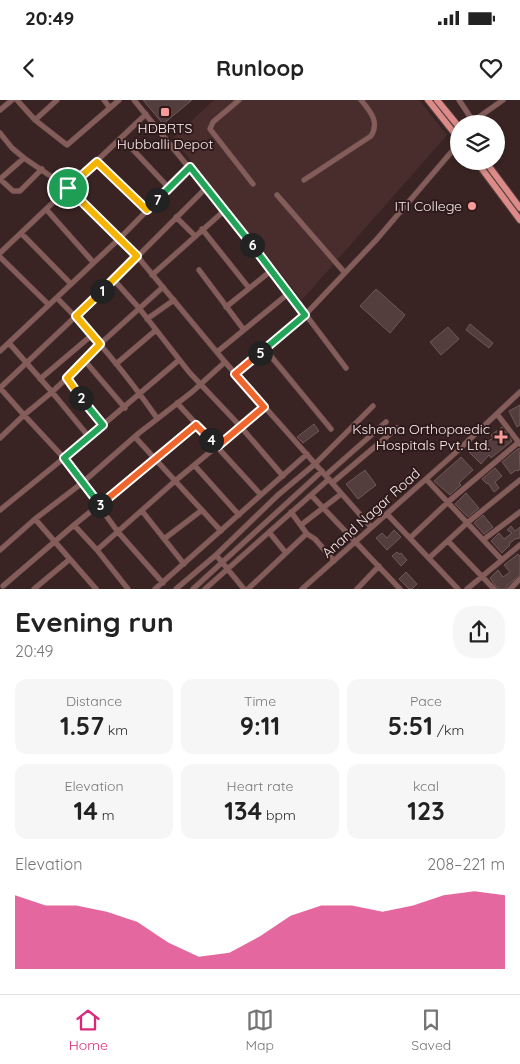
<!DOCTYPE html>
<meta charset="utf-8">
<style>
:root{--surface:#fff;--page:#f6f6f6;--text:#222;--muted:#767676;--line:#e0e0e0;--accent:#db2777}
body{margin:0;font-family:Quicksand,sans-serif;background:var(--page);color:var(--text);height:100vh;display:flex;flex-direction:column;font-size:19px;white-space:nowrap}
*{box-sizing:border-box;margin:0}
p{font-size:16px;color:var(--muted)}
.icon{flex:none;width:28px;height:28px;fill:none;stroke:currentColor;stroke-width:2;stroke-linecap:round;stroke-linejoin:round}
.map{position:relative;height:489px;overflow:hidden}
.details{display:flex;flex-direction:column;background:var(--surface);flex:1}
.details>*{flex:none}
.tools{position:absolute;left:450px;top:15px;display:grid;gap:10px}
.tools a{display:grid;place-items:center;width:55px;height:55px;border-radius:50%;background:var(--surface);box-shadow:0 1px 4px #0004;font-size:25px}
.pin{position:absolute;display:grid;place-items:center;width:42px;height:42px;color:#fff;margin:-21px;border:2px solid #fff;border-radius:50%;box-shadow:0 1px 5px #0007}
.km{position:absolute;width:25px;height:25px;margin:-12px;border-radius:50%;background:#222;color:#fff;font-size:14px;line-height:25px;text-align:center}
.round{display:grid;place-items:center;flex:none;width:52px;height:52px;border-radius:20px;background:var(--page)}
.head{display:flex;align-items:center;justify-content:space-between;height:85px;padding:0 15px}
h1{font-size:28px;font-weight:800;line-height:38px}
.figures{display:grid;grid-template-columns:repeat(3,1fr);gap:8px;height:85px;padding:5px 15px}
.figures div{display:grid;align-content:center;border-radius:12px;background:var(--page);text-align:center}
.figures b{font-size:25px;font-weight:800}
.figures small{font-size:14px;font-weight:400}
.figures p{font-size:14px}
.chart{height:140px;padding:10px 15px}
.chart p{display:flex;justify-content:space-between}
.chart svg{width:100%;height:90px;margin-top:5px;fill:var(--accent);opacity:.7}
.status{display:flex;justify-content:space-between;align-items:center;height:35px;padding:0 25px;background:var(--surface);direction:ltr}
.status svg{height:14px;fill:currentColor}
header{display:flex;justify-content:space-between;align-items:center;height:65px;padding:0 15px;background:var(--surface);font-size:22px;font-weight:800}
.tab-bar{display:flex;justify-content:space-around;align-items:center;height:70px;border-top:1px solid var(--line);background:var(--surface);font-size:14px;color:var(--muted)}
.tab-bar a{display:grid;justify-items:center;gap:2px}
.tab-bar .active{color:var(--accent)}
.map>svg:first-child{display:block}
.built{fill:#492d2d}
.building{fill:#543d3d;stroke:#705857}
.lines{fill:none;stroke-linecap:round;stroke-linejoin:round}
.minor-casing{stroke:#54403f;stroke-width:6}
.major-casing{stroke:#54403f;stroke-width:8}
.minor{stroke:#845c5a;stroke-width:5}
.major{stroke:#dc8b89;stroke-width:6}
.split-1-casing{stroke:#fff;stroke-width:10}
.split-2-casing{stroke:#fff;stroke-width:10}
.split-3-casing{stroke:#fff;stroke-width:10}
.split-4-casing{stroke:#fff;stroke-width:10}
.split-5-casing{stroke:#fff;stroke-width:10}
.split-6-casing{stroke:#fff;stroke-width:10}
.split-7-casing{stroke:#fff;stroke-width:10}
.split-8-casing{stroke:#fff;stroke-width:10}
.split-1{stroke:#f5b400;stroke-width:6}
.split-2{stroke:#f5b400;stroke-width:6}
.split-3{stroke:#22a559;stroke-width:6}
.split-4{stroke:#f0652b;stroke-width:6}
.split-5{stroke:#f0652b;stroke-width:6}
.split-6{stroke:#22a559;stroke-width:6}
.split-7{stroke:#22a559;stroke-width:6}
.split-8{stroke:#f5b400;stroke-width:6}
.poi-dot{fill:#f59b99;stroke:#2e1a1a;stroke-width:2}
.labels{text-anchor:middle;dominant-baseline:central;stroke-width:4;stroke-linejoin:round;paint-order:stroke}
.poi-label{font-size:14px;fill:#fcedec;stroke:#2e1a1a;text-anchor:end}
.street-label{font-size:14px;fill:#fcedec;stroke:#2e1a1a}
</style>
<div class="status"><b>20:49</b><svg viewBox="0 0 49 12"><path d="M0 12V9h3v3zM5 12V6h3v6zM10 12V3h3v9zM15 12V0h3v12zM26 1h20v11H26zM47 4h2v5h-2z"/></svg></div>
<header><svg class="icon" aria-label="back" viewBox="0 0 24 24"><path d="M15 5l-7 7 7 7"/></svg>Runloop<svg class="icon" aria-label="heart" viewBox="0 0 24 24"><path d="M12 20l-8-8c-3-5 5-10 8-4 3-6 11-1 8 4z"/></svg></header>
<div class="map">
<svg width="520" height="489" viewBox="0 0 520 489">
<rect width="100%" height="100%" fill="#392423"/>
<path class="built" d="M214,0h205l28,35 -145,165 -129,-162z"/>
<path class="building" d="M143,0h49l-29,24z
M376,189l29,26 -15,18 -30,-27z
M470,224l23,19 -4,5 -23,-18z
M448,227l11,12 -18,16 -11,-13z
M520,305v20l-3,2 -8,-16z
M314,324l5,7 -16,12 -6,-6z
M502,327l10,14 -21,17 -2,-3 -8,9 -12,-12 7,-7 3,2 14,-9 -2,-3z
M519,348l1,21 -2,2 -2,-1 -5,4 -9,-12z
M461,357l12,13 -14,13 2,2 -11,10 -16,-14z
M495,368l7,8 -7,6 4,6 -5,4 -6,-9 -1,1 -5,-5z
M365,370l11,15 -18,14 -12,-15z
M466,393l13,15 -11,9 -13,-13z
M483,415l10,12 -9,7 -10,-11z
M511,426l4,5 5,-4v11l-5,1 -6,5 1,1 -8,8 -11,-12 8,-8 5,6 8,-6 -5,-3z
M394,430l7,7 -14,13 -11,-12 6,-5 5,5z
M397,452l2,2 2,-1 6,7 -6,6 -9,-10z
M518,454l2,2v19l-13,11 -1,3h-8l-8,-11 8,-8 5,7 7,-5 -6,-7z
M406,472l11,12 -5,5h-3l-10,-10z"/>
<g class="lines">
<g class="minor-casing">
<path id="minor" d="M17,0l18,20 32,25 52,-45
M104,0l6,8
M134,0l138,170
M239,0l-26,22 -3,7 43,55
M459,0l14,21
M0,10l12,-10
M35,20l22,-20
M469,24l34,-24
M0,33l12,15 12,10 44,30 69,68 88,106 146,165
M122,38l47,50
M24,58l-24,21 13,12h7l22,-22
M97,62l50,48
M304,80l67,-44c9,-14 -1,-25 -10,-36
M277,95l68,78
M46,109l47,53
M176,117l19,19
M202,129l47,59
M21,133l50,51
M0,153l146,-139
M0,157l49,48
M199,170l45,60
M152,175l73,-65
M114,180l25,28 50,64 52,55 42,49
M57,198c37,37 70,77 100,120
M226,207l46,-37 74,98
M147,219l27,-19
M9,243l43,49 37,45
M265,249l66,80
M0,251l120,-113 70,-71
M217,252l72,-59
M85,261l15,-17 63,-57
M116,264l40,-34
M235,274l70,-59 72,-76 82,-96
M67,278l36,47
M40,279l52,-44
M0,288l114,-108 92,-92
M0,288l24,27 28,-23 33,-31 40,47
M177,303l84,92
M497,314l23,30
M135,337l86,94
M0,338l24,-23 40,43 -64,52
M195,366l44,49
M326,375l60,-53
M426,379l76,81
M332,383l65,-55
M311,395l89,94
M142,411l42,53
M291,412l16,22
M387,414l71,75
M35,419l61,70
M74,425l23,25 31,39
M301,425l40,-31
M269,432l17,21
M410,438l38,-36 71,-60
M164,439l38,-29
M483,440l37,-28
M448,441l46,48
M0,450l35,-31 47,-36 57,-50 53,-41 33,-30
M97,450l78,-69 89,-74
M216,455l28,34
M429,458l38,-35 53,-43
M163,483l-45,-51 -54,-74 115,-98
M3,486l71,-61 123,-100
M34,489l36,-30
M155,489l152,-135
M176,489l40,-34 62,-60 37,-31 58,-58
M193,489l129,-118
M205,489l124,-110
M248,489l56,-53 3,-2 8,5 19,22
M302,489l151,-134 67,-63
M357,489l22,-23
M467,489l53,-44
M510,489l10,-10"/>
</g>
<g class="major-casing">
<path id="major" d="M428,0l31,39
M437,0l22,27
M476,61l44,59
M485,61l35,47"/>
</g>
<use href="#minor" class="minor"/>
<use href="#major" class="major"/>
</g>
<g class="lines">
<g class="split-1-casing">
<path id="split-1" d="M68,88l69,68 -35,35"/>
</g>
<g class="split-2-casing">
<path id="split-2" d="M81,298l-14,-20 33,-34 -24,-28 26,-25"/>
</g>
<g class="split-3-casing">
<path id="split-3" d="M81,298l22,27 -39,33 36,47"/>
</g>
<g class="split-4-casing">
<path id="split-4" d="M100,405l96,-80 15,15"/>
</g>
<g class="split-5-casing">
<path id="split-5" d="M211,340l7,6 46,-39 -29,-33 25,-21"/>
</g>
<g class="split-6-casing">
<path id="split-6" d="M252,145l53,70 -45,38"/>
</g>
<g class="split-7-casing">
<path id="split-7" d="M157,100l33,-33 62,78"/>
</g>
<g class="split-8-casing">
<path id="split-8" d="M68,88l29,-26 50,48 10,-10"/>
</g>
<use href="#split-1" class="split-1"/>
<use href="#split-2" class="split-2"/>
<use href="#split-3" class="split-3"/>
<use href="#split-4" class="split-4"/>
<use href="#split-5" class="split-5"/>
<use href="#split-6" class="split-6"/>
<use href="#split-7" class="split-7"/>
<use href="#split-8" class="split-8"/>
</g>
<g class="poi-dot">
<rect x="160" y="7" width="10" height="10" rx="2.5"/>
<circle cx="472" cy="106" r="5"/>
<path d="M498.5 329.5h5v5h5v5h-5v5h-5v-5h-5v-5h5z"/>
</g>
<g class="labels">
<g class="poi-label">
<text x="165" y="28" text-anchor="middle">HDBRTS<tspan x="165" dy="16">Hubballi Depot</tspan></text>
<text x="462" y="106">ITI College</text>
<text x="490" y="329">Kshema Orthopaedic<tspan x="490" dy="16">Hospitals Pvt. Ltd.</tspan></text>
</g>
<g class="street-label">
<text transform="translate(371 413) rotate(-42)">Anand Nagar Road</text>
</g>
</g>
</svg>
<div class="tools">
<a><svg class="icon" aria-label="layers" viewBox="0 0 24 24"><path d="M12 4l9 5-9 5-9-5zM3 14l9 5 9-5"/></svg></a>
</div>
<div class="pin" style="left:68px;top:88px;background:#1e9e55"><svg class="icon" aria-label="arrive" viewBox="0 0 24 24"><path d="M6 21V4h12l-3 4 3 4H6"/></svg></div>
<b class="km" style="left:102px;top:191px">1</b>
<b class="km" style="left:81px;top:298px">2</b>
<b class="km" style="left:100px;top:405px">3</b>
<b class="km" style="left:211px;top:340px">4</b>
<b class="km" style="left:260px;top:253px">5</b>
<b class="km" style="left:252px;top:145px">6</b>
<b class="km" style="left:157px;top:100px">7</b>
</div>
<section class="details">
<div class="head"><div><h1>Evening run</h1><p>20:49</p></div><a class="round"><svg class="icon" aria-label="share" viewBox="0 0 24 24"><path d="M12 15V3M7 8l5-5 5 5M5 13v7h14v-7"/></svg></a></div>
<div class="figures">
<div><p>Distance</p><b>1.57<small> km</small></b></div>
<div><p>Time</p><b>9:11</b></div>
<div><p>Pace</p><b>5:51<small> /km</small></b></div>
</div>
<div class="figures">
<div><p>Elevation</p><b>14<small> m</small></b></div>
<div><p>Heart rate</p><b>134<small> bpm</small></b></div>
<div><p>kcal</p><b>123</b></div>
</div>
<div class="chart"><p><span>Elevation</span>208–221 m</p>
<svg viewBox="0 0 160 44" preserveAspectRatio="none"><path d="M0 44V8L10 13L20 13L30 16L40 21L50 31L60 38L70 36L80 28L90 18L100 13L110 13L120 16L130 13L140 8L150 6L160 8V44z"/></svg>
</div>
</section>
<nav class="tab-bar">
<a class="active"><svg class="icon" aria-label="home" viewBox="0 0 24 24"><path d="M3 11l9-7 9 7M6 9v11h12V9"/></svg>Home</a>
<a><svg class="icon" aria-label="map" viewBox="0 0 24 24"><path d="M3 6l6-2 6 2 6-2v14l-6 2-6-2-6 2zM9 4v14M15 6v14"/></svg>Map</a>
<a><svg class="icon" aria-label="saved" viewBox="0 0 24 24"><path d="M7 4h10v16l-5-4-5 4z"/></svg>Saved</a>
</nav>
